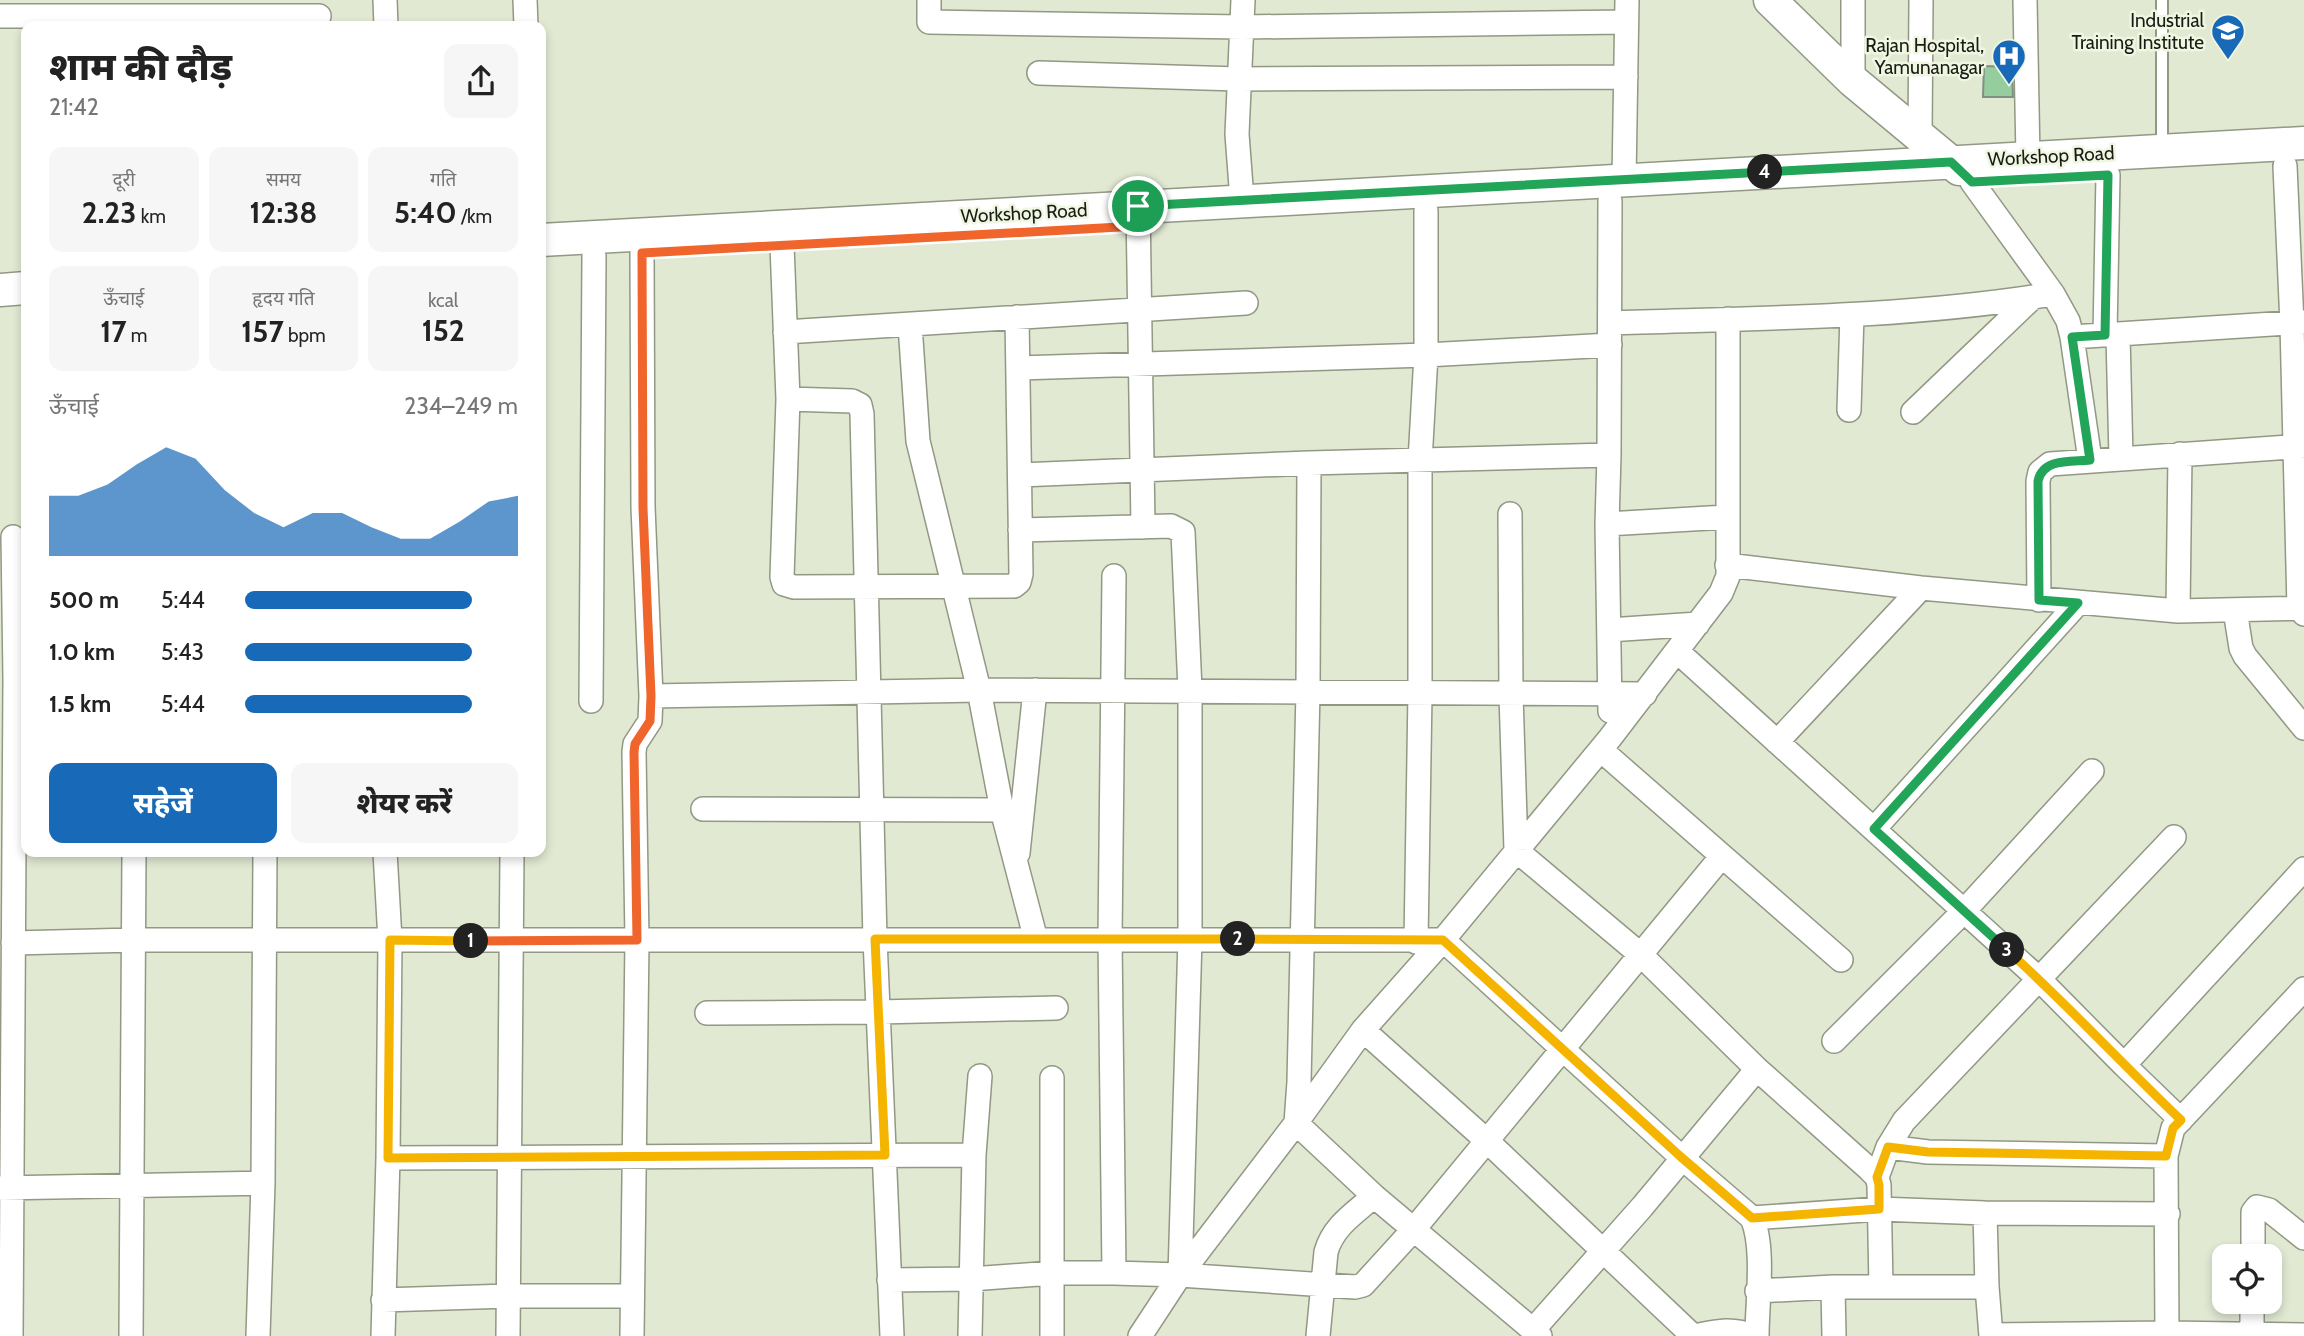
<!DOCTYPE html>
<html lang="hi">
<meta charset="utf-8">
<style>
:root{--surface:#fff;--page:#f6f6f6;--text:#222;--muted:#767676;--accent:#186ab8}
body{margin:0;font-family:Cabin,"Noto Sans Devanagari",sans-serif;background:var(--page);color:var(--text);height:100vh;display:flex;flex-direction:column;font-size:26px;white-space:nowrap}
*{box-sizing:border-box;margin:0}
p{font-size:23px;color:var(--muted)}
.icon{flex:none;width:38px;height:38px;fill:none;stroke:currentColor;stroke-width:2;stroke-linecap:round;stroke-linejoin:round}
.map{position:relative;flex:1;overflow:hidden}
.sheet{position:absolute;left:21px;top:21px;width:525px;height:836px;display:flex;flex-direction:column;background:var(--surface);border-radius:14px;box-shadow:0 4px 10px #0003}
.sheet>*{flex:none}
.tools{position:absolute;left:2212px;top:1244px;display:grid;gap:14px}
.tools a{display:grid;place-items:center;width:70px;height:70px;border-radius:14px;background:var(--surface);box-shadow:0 4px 10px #0003;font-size:35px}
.pin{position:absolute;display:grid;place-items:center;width:60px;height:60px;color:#fff;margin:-30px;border:4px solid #fff;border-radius:50%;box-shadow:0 2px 7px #0007}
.km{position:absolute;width:35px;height:35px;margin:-18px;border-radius:50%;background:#222;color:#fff;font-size:19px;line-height:35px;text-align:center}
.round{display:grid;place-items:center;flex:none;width:74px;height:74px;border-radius:14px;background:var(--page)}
.overview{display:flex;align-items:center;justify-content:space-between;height:119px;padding:0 28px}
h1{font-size:38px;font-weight:800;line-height:52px}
.metrics{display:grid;grid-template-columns:repeat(3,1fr);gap:10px;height:119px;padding:7px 28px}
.metrics div{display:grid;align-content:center;border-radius:14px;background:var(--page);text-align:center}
.metrics b{font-size:30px;font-weight:800}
.metrics small{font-size:19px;font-weight:400}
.metrics p{font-size:19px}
.chart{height:196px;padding:14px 28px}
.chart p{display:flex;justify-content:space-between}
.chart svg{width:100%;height:126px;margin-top:7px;fill:var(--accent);opacity:.7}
.button{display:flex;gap:14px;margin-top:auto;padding:14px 28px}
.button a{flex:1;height:80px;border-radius:14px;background:var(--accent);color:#fff;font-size:28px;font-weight:800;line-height:80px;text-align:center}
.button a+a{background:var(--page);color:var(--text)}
ul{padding:0 28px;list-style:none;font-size:23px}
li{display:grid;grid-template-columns:112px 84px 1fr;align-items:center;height:52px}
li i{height:18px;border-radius:9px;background:var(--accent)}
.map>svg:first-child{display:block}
.building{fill:#96cd9f;stroke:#809182;stroke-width:2}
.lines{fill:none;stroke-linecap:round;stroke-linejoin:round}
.service-casing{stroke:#919884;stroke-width:14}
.minor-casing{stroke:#919884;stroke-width:26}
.secondary-casing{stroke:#919884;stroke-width:35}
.service{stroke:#fff;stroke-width:10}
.minor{stroke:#fff;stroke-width:23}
.secondary{stroke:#fff;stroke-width:32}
.split-1-casing{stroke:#fff;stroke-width:14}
.split-2-casing{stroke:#fff;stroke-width:14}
.split-3-casing{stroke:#fff;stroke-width:14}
.split-4-casing{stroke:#fff;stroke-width:14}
.split-5-casing{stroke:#fff;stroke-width:14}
.split-1{stroke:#f0652b;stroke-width:9}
.split-2{stroke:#f5b400;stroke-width:9}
.split-3{stroke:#f5b400;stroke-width:9}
.split-4{stroke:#22a559;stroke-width:9}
.split-5{stroke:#22a559;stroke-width:9}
.labels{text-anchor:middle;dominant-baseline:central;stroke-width:5;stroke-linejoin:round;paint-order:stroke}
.poi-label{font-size:19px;fill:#191b14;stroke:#eff6e1;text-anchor:end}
.street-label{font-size:19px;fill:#191b14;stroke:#eff6e1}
</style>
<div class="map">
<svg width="2304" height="1336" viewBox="0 0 2304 1336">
<rect width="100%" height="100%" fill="#e1e9d3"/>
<path class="building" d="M1984,66l28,1 1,30h-30z"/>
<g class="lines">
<g class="service-casing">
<path id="service" d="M2162,0v148"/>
</g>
<g class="minor-casing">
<path id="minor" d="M385,0l1,26
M525,0l1,26
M929,0v22l313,5 384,-5
M2025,0l3,158
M0,16h319
M1039,73l199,6 388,-2
M1853,81v-81
M1920,137l1,-137
M2285,166l7,158 7,284 5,6
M1624,179l3,-179
M1972,182l81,112 15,27 4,16 18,123
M1242,200l-5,-66 6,-134
M1610,201l-1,254 -2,69 3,187
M1138,206l5,321
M782,245l6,154 64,2 8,4 2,9 13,525 17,397
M1610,323c148,-5 297,-5 443,-29
M910,325l8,116 61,249 23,120 34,130
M785,332l461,-29
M2105,335l3,-160
M2118,335l3,123
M2072,337l232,-15
M1019,368l407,-13 184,-10
M788,399l-6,178 2,7 10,3 220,-1 5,-4 2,-8 -4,-257
M1849,410l3,-95
M1913,412l120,-115
M1309,463l-1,228 -9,391 -3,41 78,73 166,140
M1020,475l289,-12 300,-8
M1510,514l1,181 5,155 125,105 116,114 112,100 8,8 2,8 2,102
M1607,524l119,-7
M1020,530l151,-4 12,6 7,158v249l-10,336
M1727,565l194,23 257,23 126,-3
M2039,600l-1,-119 2,-9 10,-8 254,-18
M2235,610l6,38 4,8 59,72
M2178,611l2,-157
M1609,630l89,-6
M1678,652l361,327 85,86 57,55
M651,696l328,-6 666,4
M591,701l3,-445
M1777,742l144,-154
M1601,750l240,210
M703,809l299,1
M1874,829l204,-226
M1018,853l17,-163
M1416,942l4,-249v-232l6,-106v-144
M13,943l121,-3h1309l238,217 71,61
M707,1013l171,-1 178,-4
M1363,1030l123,110 207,196
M1834,1041l130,-130 128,-140
M2124,1065l180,-196
M1888,1147l40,5 238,4
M388,1158l586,-3
M1877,1177l11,-30 16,-26 270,-284
M0,1188l263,-5
M1985,1213l2,74 4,49
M2253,1256v-44l4,-5 12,3 35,28
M1114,1273l-4,-334 4,-363
M889,1280l82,-1 81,-6h62l66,2 175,12 8,-2 51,-56 308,-373
M1833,1287l1,49
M1757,1291l76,-4h154
M383,1300l125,-4h124
M1533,1330l109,-123 115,-138
M2252,1334v-32
M1991,1335l176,-2 137,2
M11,1336l4,-657 -2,-142
M131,1336l3,-484
M258,1336l5,-153 2,-331
M383,1336l5,-178 2,-218 -5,-88
M508,1336l4,-484
M632,1336l5,-396 -3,-188 1,-8 15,-23 1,-25 -8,-189 -1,-254
M970,1336l4,-181 6,-79
M1052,1336v-258
M1140,1336l40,-61 116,-152 67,-93 80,-90 167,-202 111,-145 7,-17v-257
M1318,1336l8,-84c7,-26 29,-39 48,-56
M1694,1336c20,-4 38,-9 58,0
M1757,1336c0,-33 8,-89 -5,-118l127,-9 106,4 183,1
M2167,1336l-1,-180 7,-28 131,-139"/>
</g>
<g class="secondary-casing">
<path id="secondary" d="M1770,0l83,81 106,88
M541,240l1763,-97
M0,290l26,-2"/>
</g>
<use href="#service" class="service"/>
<use href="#minor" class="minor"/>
<use href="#secondary" class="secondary"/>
</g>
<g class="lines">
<g class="split-1-casing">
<path id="split-1" d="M471,941l166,-1 -3,-188 1,-8 15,-23 1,-25 -8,-188 -1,-255 496,-27v-20"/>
</g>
<g class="split-2-casing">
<path id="split-2" d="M471,941l-81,-1 -2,218 497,-3 -10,-216h363"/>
</g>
<g class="split-3-casing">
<path id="split-3" d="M1238,939l205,1 238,217 71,61 127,-9v-24l-2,-8 11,-30 40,5 238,4 7,-28 8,-8c-59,-56 -114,-116 -174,-170"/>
</g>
<g class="split-4-casing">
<path id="split-4" d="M1765,172l186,-10 21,20 136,-7 -3,160 -33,2 18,123c-19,2 -47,-2 -52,21l1,119 39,3 -204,226 133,121"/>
</g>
<g class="split-5-casing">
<path id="split-5" d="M1138,206l627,-34"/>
</g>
<use href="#split-1" class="split-1"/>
<use href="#split-2" class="split-2"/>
<use href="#split-3" class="split-3"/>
<use href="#split-4" class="split-4"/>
<use href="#split-5" class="split-5"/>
</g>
<defs>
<g id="university-pin" transform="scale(1.75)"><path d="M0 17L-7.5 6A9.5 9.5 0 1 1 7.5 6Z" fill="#186ab8" stroke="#eff6e1"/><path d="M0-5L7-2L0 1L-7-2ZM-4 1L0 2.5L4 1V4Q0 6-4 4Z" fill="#fff"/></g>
<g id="hospital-pin" transform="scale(1.75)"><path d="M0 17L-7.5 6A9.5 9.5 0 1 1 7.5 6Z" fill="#186ab8" stroke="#eff6e1"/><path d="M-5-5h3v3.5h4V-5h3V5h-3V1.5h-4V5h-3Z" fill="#fff"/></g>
</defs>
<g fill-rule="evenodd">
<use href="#university-pin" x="2228" y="31"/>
<use href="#hospital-pin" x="2009" y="56"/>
</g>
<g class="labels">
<g class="poi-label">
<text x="2204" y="20">Industrial<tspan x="2204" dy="22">Training Institute</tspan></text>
<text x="1984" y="45">Rajan Hospital,<tspan x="1984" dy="22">Yamunanagar</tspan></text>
</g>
<g class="street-label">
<text transform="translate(2051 156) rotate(-3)">Workshop Road</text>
<text transform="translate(1024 213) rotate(-3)">Workshop Road</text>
</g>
</g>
</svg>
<div class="tools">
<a><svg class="icon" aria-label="locate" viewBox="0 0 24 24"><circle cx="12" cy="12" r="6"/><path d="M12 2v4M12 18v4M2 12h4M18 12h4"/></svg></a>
</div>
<div class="pin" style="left:1138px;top:206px;background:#1e9e55"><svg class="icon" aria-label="arrive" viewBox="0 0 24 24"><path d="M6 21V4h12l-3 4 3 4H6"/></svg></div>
<b class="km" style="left:471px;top:941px">1</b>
<b class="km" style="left:1238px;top:939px">2</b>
<b class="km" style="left:2007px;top:950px">3</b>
<b class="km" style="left:1765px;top:172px">4</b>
<section class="sheet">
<div class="overview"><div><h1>शाम की दौड़</h1><p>21:42</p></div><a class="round"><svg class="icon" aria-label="share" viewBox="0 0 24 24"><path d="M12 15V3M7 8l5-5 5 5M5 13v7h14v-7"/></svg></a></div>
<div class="metrics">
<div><p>दूरी</p><b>2.23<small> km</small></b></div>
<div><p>समय</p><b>12:38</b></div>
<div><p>गति</p><b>5:40<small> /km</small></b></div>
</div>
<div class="metrics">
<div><p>ऊँचाई</p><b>17<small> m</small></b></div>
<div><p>हृदय गति</p><b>157<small> bpm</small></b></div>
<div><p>kcal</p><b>152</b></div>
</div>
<div class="chart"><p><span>ऊँचाई</span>234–249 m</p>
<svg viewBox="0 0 160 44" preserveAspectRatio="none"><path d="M0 44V23L10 23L20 19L30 12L40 6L50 10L60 21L70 29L80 34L90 29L100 29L110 34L120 38L130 38L140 32L150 25L160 23V44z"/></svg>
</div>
<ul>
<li><b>500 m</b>5:44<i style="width:83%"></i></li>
<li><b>1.0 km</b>5:43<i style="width:83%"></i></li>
<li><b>1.5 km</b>5:44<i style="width:83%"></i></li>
</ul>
<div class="button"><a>सहेजें</a><a>शेयर करें</a></div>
</section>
</div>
